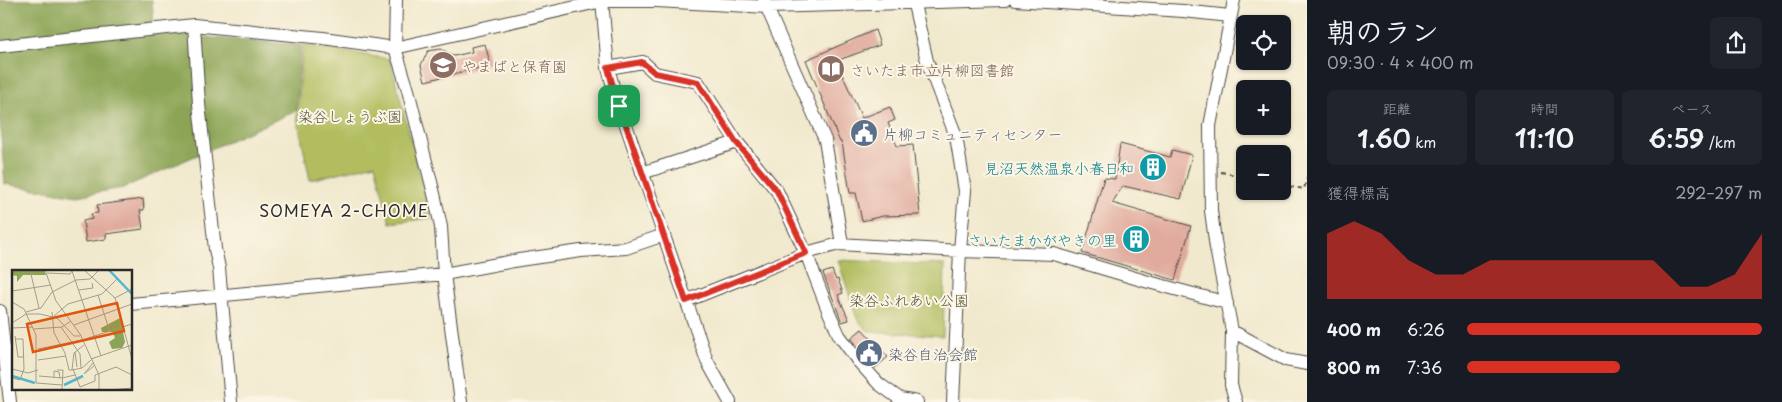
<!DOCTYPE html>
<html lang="ja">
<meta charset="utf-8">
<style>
:root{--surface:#171b24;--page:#20242c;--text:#f1f3f6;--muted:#9ea1a6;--accent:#d93025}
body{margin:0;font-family:"Playpen Sans","Klee One",sans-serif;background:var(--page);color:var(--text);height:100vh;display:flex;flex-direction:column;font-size:19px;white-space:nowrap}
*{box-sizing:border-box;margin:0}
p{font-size:16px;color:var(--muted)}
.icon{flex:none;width:28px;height:28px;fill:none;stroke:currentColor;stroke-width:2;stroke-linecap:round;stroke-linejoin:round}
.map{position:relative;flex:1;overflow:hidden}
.details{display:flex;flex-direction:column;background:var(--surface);width:475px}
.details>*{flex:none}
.buttons{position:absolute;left:1236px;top:15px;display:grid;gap:10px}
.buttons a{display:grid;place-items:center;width:55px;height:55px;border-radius:8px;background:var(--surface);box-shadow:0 1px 4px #0004;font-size:25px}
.pin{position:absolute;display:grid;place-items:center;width:42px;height:42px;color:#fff;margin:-21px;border-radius:10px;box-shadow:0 2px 8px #0006}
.round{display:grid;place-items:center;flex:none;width:52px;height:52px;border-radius:8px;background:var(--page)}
.overview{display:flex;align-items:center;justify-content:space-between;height:85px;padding:0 20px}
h1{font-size:28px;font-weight:600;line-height:38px}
.figures{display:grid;grid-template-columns:repeat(3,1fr);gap:8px;height:85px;padding:5px 20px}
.figures div{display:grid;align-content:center;border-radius:8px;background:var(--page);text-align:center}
.figures b{font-size:25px;font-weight:600}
.figures small{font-size:14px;font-weight:400}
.figures p{font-size:14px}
.chart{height:140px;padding:10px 20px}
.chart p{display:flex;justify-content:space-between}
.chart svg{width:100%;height:90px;margin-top:5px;fill:var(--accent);opacity:.7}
ul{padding:0 20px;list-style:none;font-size:16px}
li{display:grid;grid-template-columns:80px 60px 1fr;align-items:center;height:38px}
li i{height:12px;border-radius:6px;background:var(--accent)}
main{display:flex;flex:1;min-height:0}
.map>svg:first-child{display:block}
.green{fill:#b1bd5e;stroke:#6e7444}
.forest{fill:#8ca455;stroke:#5c6840}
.building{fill:#e0aa9d}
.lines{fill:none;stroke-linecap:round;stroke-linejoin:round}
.minor-casing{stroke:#494843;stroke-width:14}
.path{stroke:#494843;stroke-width:2;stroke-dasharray:4 4;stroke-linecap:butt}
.minor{stroke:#fff;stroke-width:12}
.route-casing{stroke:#fff;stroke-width:10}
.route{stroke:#d93025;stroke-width:6}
.labels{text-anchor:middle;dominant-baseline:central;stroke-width:4;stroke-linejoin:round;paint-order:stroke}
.education-label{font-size:15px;fill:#785e54;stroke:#fcf5e5;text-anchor:start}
.park-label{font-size:15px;fill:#53573a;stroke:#fcf5e5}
.service-label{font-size:15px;fill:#4e5e75;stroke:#fcf5e5;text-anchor:start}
.culture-label{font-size:15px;fill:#0d838f;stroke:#fcf5e5;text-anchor:end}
.neighbourhood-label{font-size:16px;letter-spacing:1px;fill:#2b2b2b;stroke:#fcf5e5}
.inset-river{fill:none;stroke:#52b6d1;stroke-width:2.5}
.inset-road{fill:none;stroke:#a29d8c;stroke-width:1}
.view{fill:#df570e;fill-opacity:0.15;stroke:#df570e;stroke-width:2.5}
.inset-edge{fill:none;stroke:#2b2b2b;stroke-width:2.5}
</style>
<main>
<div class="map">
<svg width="1307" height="402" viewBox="0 0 1307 402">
<rect width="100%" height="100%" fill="#fcf5e5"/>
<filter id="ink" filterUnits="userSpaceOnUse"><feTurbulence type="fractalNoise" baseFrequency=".02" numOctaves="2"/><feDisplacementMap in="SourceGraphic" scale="10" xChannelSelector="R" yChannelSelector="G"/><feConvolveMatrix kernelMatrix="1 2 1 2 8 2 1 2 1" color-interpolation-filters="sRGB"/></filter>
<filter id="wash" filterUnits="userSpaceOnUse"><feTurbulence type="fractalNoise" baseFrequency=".0096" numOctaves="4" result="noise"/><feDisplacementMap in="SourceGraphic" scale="20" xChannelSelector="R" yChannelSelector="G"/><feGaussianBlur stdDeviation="1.12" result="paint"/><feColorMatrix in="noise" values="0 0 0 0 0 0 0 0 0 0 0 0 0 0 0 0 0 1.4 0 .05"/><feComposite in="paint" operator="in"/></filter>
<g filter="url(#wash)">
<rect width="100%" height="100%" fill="#f1e9cd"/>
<path class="green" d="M303,45l87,14 41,159 -41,5 -15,-59 -65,16 -13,-63z
M838,260l107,5 -2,71 -75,-5 -11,-12z"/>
<path class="forest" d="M0,0h152l2,23 22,12 125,10 -5,66 -173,77 -46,8 -72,-12 -5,-61z"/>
<g id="blocks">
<path class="building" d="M875,30l5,15 -44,16 26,57 28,-11 5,13 -7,3 9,23 16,-1 7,70 -37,1 -21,5 -6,-28h-6l-8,-51h-2l-34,-82z
M485,44l5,19 -11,3v2l-54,13 -4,-16 7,-14 13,-2 13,7 18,-4 -1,-5z
M1120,144l50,13 2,-7 20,5 -11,44 -58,-13 -11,17 79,23 -16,54 -93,-27 22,-75 11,1z
M143,199l1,11h-4l3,19 -37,5v5l-20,3 -3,-21 9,-2 -1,-5 7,-1 -1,-8z
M832,270l4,10 2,-1 5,14 -5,2 11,25 -7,2 -19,-49z
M862,329l26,28 -13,11 -24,-30z"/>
</g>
</g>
<g filter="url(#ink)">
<use href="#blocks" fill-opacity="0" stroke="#494843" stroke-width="1"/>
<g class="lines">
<g class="minor-casing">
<path id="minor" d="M396,0l-1,48 13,42 27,108 6,29 3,47 17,128
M602,0l6,68 6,22 93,271 23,41
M913,0l14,61 29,75 9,55 -5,60 -7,151
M1015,0l168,11 47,5
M1234,0l-24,126 1,85 5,37 16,83 -1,54 5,17
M764,1l61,139 17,104
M194,25l5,79 16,145 4,19 12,134
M0,46l194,-21 129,13 72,10 207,-47h54l112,6 237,-7
M608,68l35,-6 12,11 43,9 39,60 40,49 29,62 22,57 11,25 19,26 21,23 21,15 17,3
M642,173l95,-31
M686,301l120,-48 33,-9 121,7 94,3 91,27 82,22
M131,304l313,-30 75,-14 62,-9 45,-3 38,-13
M0,311l10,91
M1232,331l54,29 21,4"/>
</g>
<path class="path" d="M1221,172l24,5
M1282,185l22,4 3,-11"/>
<use href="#minor" class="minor"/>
</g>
</g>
<g class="lines" filter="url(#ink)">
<g class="route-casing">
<path id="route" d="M642,62l13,11 43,9 38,60 41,49 29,62 -120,48 -72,-211 -6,-22z"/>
</g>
<use href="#route" class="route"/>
</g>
<defs>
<g id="school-disc" transform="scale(1.4375)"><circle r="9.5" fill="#8d6e63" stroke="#fcf5e5"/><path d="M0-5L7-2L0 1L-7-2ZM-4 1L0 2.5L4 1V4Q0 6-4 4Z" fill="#fff"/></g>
<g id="library-disc" transform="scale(1.4375)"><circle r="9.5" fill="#8d6e63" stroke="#fcf5e5"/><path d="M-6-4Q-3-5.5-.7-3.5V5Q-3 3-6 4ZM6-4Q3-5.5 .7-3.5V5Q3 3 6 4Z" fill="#fff"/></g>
<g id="civic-disc" transform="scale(1.4375)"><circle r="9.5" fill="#5c6f8a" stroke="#fcf5e5"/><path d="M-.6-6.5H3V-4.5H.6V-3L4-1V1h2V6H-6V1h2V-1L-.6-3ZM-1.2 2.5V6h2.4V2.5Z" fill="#fff"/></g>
<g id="building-disc" transform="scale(1.4375)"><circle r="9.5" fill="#0f9aa8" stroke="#fcf5e5"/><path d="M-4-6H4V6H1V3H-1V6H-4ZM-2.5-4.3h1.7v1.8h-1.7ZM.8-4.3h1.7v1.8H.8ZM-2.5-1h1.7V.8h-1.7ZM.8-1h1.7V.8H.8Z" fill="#fff"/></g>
</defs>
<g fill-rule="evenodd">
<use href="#school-disc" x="443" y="65"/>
<use href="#library-disc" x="831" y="69"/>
<use href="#civic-disc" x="864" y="133"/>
<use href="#building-disc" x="1153" y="167"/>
<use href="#building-disc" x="1136" y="239"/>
<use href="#civic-disc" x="869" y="353"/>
</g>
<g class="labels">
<g class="education-label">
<text x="462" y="65">やまばと保育園</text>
<text x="850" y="69">さいたま市立片柳図書館</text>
</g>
<g class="park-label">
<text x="350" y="115">染谷しょうぶ園</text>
<text x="909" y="299">染谷ふれあい公園</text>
</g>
<g class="service-label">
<text x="883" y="133">片柳コミュニティセンター</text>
<text x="888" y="353">染谷自治会館</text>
</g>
<g class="culture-label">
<text x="1134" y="167">見沼天然温泉小春日和</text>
<text x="1117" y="239">さいたまかがやきの里</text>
</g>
<g class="neighbourhood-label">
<text x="344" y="210">SOMEYA 2-CHOME</text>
</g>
</g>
<g transform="translate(12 270)">
<rect width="120" height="120" fill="#f1e9cd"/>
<path d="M0,0h32l2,5h-23l-6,7v-6l-5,-1zM108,48l5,24 -3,6 -10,1 -3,-7 6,-4 -2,-6h-11l-1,-4z" fill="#8ca455"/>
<path class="inset-river" d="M97,0l23,24M0,106l23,7M52,115l19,-9"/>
<path class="inset-road" d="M18,0l9,38M33,0l11,31 24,33 19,41v15M72,0l31,28 17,61M60,1l29,85M35,3l23,1 2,-3M67,20l14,-2 -1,-5M0,21l39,-6M86,25l12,37M103,28l17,-9M0,32l12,7 12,26v48l26,2M14,42l15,-4 11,-16 24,-12 14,-1 9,-9M40,42l2,21 11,20 4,17h3M42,46l14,-12 34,-10 15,-15M0,53l14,-9h14l17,4 17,18h6M62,55l58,-21M49,57l19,27 1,14M0,58l21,-1M22,59l28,-2 9,-6M3,66l3,21h6M26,79l44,-9 50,-16M63,82l2,15M79,89l41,-14M26,90l28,-4M81,93l-9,11 10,-8M0,99l16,4 10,-3M61,99l7,18 15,-6v-6l21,-8 16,8M45,100h6l-1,20M60,100l2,-17 10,-8M60,100l10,-2 9,-8M27,106l23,2 13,-3M42,107v-6l5,1 1,6M0,108l8,2 4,-11 -1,-30h-8M98,120l22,-2"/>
<path class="view" d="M105,33l7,28 -91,21 -6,-28z"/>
<rect width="120" height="120" class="inset-edge"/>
</g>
</svg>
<div class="buttons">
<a><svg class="icon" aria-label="locate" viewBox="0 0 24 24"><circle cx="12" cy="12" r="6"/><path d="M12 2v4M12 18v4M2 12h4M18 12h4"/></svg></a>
<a>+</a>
<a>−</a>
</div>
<div class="pin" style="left:619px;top:106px;background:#1e9e55"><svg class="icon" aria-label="arrive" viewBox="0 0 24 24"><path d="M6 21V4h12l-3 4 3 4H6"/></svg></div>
</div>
<section class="details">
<div class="overview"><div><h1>朝のラン</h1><p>09:30 · 4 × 400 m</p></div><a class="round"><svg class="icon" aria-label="share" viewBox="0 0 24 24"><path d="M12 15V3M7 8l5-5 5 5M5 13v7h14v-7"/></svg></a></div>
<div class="figures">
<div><p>距離</p><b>1.60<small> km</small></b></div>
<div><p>時間</p><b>11:10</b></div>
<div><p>ペース</p><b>6:59<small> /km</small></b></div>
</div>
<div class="chart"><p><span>獲得標高</span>292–297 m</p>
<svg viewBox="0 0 160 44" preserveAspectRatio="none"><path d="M0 44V12L10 6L20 12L30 25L40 32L50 32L60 25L70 25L80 25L90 25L100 25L110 25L120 25L130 38L140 38L150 32L160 12V44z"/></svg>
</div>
<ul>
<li><b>400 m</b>6:26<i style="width:100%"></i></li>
<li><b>800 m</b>7:36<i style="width:52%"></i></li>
</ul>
</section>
</main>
